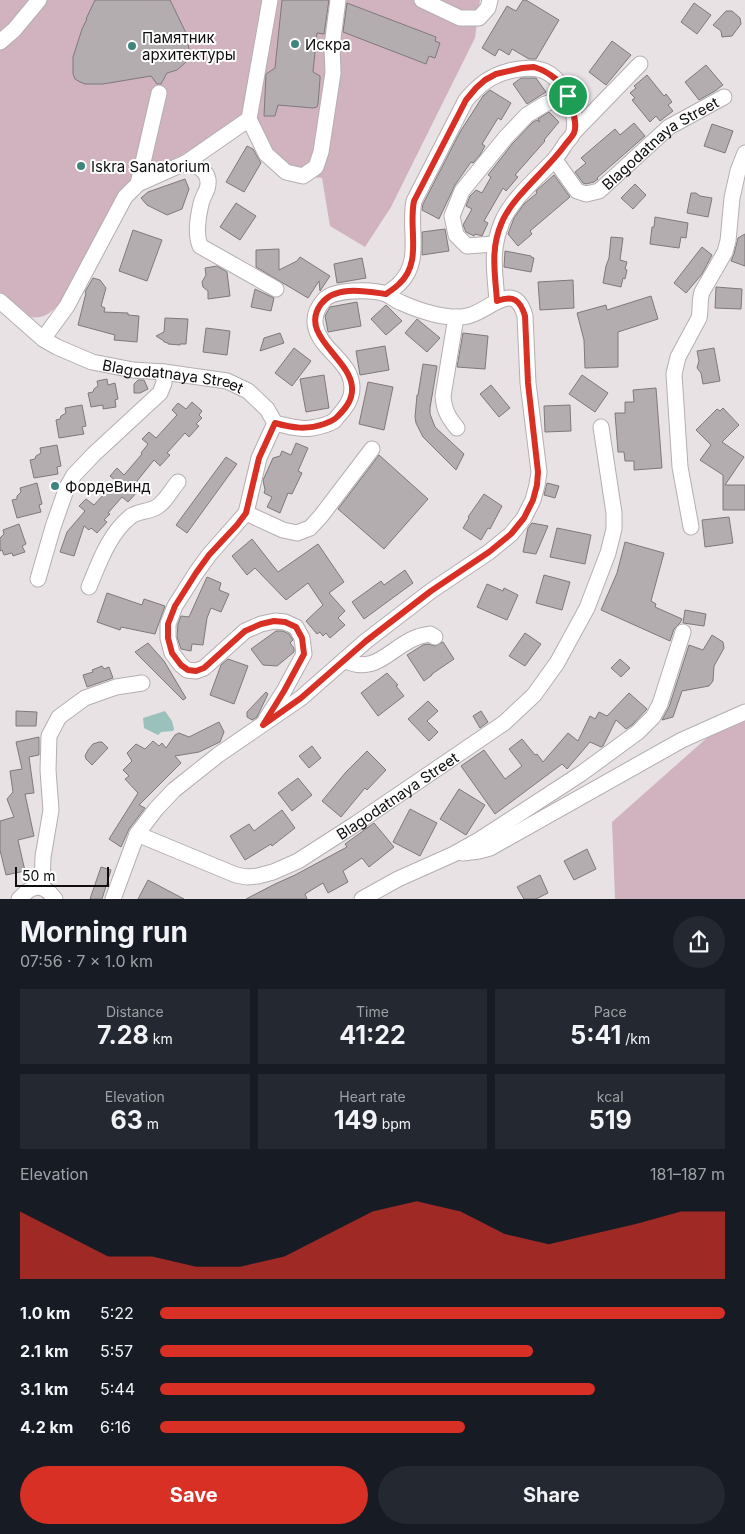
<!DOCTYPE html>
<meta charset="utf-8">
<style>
:root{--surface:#171b24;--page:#242831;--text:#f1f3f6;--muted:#9ea1a6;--accent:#d93025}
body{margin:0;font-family:Inter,sans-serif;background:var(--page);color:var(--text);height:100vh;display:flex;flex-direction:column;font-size:19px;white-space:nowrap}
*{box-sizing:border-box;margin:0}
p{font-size:16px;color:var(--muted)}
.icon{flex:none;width:28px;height:28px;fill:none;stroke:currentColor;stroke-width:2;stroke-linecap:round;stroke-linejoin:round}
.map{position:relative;height:899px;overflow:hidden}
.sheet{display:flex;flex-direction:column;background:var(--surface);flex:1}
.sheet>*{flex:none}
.scale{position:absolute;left:15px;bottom:12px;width:94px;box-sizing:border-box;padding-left:5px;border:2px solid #0f0d0e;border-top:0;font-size:14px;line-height:18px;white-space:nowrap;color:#0f0d0e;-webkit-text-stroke:4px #fff;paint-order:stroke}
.pin{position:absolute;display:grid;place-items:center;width:42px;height:42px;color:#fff;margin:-21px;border:2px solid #fff;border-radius:50%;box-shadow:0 1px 5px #0007}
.round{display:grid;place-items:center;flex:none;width:52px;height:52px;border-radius:26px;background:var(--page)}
.headline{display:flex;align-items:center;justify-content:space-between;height:85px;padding:0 20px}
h1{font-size:28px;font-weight:700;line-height:38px}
.figures{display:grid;grid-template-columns:repeat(3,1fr);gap:8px;height:85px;padding:5px 20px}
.figures div{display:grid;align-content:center;border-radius:0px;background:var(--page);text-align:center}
.figures b{font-size:25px;font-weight:700}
.figures small{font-size:14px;font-weight:400}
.figures p{font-size:14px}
.chart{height:140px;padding:10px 20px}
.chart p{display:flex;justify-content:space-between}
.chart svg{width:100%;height:90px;margin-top:5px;fill:var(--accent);opacity:.7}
.action{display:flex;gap:10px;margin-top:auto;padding:10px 20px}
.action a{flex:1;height:58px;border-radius:30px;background:var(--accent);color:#fff;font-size:20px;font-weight:700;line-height:58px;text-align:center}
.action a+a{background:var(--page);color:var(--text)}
ul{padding:0 20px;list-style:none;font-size:16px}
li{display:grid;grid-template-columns:80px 60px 1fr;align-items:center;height:38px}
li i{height:12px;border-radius:6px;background:var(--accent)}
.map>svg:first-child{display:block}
.green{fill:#d0b3bf}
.water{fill:#9bc1bc}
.building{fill:#b3adaf;stroke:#7f797c}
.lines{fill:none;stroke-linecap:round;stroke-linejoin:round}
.minor-casing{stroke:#b5aeb1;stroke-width:17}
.minor{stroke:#fff;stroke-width:15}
.route-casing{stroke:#fff;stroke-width:10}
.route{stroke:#d93025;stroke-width:6}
.poi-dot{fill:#3e857e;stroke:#fff;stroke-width:2}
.labels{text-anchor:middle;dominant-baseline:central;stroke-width:4;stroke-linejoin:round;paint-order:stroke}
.poi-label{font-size:15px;fill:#0f0d0e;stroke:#fff;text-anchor:start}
.street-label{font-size:15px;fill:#0f0d0e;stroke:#fff}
</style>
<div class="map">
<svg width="745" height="899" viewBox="0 0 745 899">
<rect width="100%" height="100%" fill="#e9e2e5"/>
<path class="green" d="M0,0h480l-5,38 -84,169 -26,40 -35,-21 -8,-48 -36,-4 -39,-55 -109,60 -71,114c-13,18 -25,33 -48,19 -7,-4 -13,-14 -19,-20z
M745,721v178h-130l-3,-77 97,-86z"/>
<path class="water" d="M165,711l7,10 2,8 -1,2 -12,1 -3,3 -14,-7 -1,-10z"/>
<path class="building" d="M95,0h75l16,33 3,16 -3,13 -9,8 -10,3 -6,11h-4l-6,-8 -48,8h-18l-5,-2 -5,-3 -2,-5v-17l9,-28 5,-10h-1z
M282,0h47l-5,34 -7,-1 -4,39 7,4v3l-2,25 -1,3 -4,1 -35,-3 -3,11h-11l2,-42 9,-6z
M523,0h3l33,20 -23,39h-7l-17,-10 -3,6 -10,-6 -4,7 -13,-8 25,-42 9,5z
M347,3l89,34 -1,4 5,2 -5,15 -6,-2 -3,8 -83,-32z
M694,3l17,12 -14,19 -16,-12z
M726,11h6l8,7 1,6 -9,12 -10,1 -1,-6 -8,-6z
M612,41l19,14 -25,30 -17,-13z
M706,65l17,20 -8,6 -16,9 -14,-18z
M647,75l17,21 2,-2 6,8 -4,3 5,6 -13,10 -4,-5 -6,6 -18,-22 3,-2 -5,-5 6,-5 -2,-2z
M521,78h15l10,14 -19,12 -14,-20z
M490,90l21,13 -10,17 -3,-2 -16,26 3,2 -5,9 -7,8 -2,-1 -16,23 -16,34 -17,-9 1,-6 37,-72 23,-36z
M549,112l10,10 -15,18 1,1 -30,34 3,2 -12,14 -3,-3 -19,33 4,2 -6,13 -7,-2 -1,2 -8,-4 -3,-7 9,-16 -6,-3 4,-10 6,-6 6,3 9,-16 -3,-2 25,-32 20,-21 4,-2 3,2 -2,-3z
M634,123l11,13 -48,42 1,1 -4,3 -8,2 -3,-1 -8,-11 11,-9 -5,-5 34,-29 5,6z
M712,124l21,7 -8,22 -21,-7z
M247,146l6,3 8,14 -17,29 -18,-10z
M554,175l16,22 -40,34 2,3 -14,12 -10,-12 6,-16 10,-14 13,-11 -1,-2z
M185,179l4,10 -7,20 -15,6 -20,-10 -6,-7 7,-6z
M635,184l11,11 -13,14 -12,-11z
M691,193h5l4,3 12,2 -4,19 -21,-4z
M236,203l20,13 -16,24 -20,-13z
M655,217l33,6 -2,15 -5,-1 -2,11 -29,-4 2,-17h2z
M445,229l4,22 -27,4v-23z
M133,230l29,10 -15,41 -28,-10z
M745,234v32l-14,-5 3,-7 4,-16z
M611,237l12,1 -3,22 7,2 -2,7 2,1 -2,9 -2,-1 -2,9 -18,-4 3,-17 3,-8z
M702,247l10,8 -10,19 -16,19 -12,-10z
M279,249v21l18,-9 3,-4 30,19 -10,15 -1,-10 -11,17 -52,-31v-17z
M505,251l26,5v1l3,1 -3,14 -27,-5z
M362,258l4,20 -29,5 -3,-19z
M217,266l10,6 3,24 -22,3v-8l-5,-4 -1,-5 4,-7 -1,-7z
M93,278l7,2 6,8 -5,18 4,2 -1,4 24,1v2l11,1 -2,26 -23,-2 1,-5 -37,-10 8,-32 -1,-1z
M573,280l1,28 -34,2 -2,-28z
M716,287l26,2 -1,20 -26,-1z
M255,289l19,9 -3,13 -20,-4z
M651,296l7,23 -40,13v35l-33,1 -1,-28 -7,-27 29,-8 1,5z
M357,302l4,24 -33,6 -3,-16 5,-9z
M386,305l16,16 -16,14 -15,-16z
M165,318l23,1 -2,25h-6v1l-12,-1v-1l-4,-1v-1l-8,-5 8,-4z
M417,319l23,19 -13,14 -22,-19z
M206,328l24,3 -3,24 -24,-3z
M280,333l4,10 -24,8 4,-13z
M463,333l25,3 -3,33 -28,-2z
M385,346l4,24 -29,5 -4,-24z
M294,348l17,13 -19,25 -17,-13z
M714,348l6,33 -17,3 -2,-11 -4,-5 2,-7 -2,-10z
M423,364l14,2 -7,42v6l5,13 29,27 -8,16 -33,-33 -7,-14 -1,-6 2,-22h1z
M324,375l5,33 -23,4 -6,-33z
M582,375l26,18 -13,19 -26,-18z
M107,379l1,6 7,-2 3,16 -3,1 1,7 -13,2v-4l-12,2 -3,-14 5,-1 1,-3 4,-3 -1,-5z
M138,380h6l4,9 -8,4h-6v-9z
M368,382l25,5 -9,43 -25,-6z
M491,385l19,23 -11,9 -19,-23z
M656,388l6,80 -28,2v-9h-9l-1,-9h-6l-3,-39h10v-11h9l-1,-12z
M192,402l10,9 -3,4 3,3 -6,6 3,2 -10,11 -4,-4 -18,20 3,2 -10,11 -6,-6 -17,21 3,3 -5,6 2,2 -9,10 -6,-5 -14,16 2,1 -6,6 3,2 -10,11 -6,-5 -2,2 -5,-4 -10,30 -14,-4 7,-20 18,-21 -6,-5 7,-7 8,6 22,-24 -6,-5 7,-8 7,7 18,-21 -1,-1 7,-9 -6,-5 7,-7 7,6 21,-23 -5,-5 6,-7 8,6z
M82,405l4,21 -4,1 2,7 -25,4 -3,-18 4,-1 1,-3 5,-3 -1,-5z
M570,405l1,26 -26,1 -1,-26z
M723,408l16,17 -17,17 22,15 -19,28h20v25h-22v-35l-23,-15 11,-15 -15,-15 21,-21 3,2z
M296,443l12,5 -10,23 4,2 -10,21 -4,-1 -8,20 -13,-6 5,-10 -8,-4 1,-3 -2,-10 10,-22 7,-2 2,-5 9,4z
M57,445l4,21 -4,1 1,7 -24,4 -4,-18 5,-1 1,-3 5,-3 -1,-5z
M379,455l49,44 -44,50 -46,-40z
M226,457l11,7 -50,69 -11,-8z
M37,483l5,21 -3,1 2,7 -24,6 -5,-18 5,-1v-3l4,-4 -1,-4z
M547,483l12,3 -4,12 -11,-3z
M484,494l18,12 -12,23 -2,-1 -7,12 -18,-12 6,-10 -1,-1z
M729,517l4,26 -28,4 -3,-27z
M532,523l16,3 -12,28 -13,-2 5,-24z
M19,524l7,20 -4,2 3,6 -12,4 -1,-3 -8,2 -2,-5 -2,1v-13l4,-4 -1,-4z
M557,528l34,7 -6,29 -35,-7z
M252,539l26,33 40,-28 26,38 -15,11 16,18 -7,7 7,7 -15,13 -4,-5 -3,3 -3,-4 -3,2 -11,-13 17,-16 -15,-22 -22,17 -31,-32 -8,7 -15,-19z
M625,542l39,11 -13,48 5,3 -1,3 27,12 -2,4 -6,6 -4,12 -69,-31 16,-37z
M405,570l8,13 -49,36 -12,-17 29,-21 3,4z
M544,575l26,7 -8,28 -26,-7z
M207,577l14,6 -2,7 10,4 -8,18 -10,-4 -4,10 -4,27 -11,-1 -1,7 -10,-2 -4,-12 1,-13 3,-8 8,1z
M487,584l16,7 1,-3 14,7 -11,25 -30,-13z
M107,593l35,12 2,-6 21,7 -10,28 -34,-7 -1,3 -23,-8z
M685,610l21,4 -2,12 -21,-3z
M276,631h7l6,3 4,6 -3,3 4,5v4l-17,14 -14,-1 -12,-16z
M525,633l16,11 -16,22 -16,-10z
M712,635l11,7 1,6 -10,18 -1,15 -4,5 -27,5 -9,26 -11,3 7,-13 20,-62 14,5z
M443,642l11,17 -22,15v1l-8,6 -17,-26 16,-10 5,-1 7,2z
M148,643l16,18 22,37 -3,2 -48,-48z
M228,659l20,7 -14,38 -24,-9 11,-30z
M620,659l10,9 -9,9 -10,-9z
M102,666l2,3 5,-2 4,11 -26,9 -4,-12 10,-3 -1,-2z
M387,673l11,12 -2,1 8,10 -26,20 -17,-23z
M266,692l2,2 -11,23 -5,3 -5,-3v-5z
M629,693l18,16 -15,16 -6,4 -10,-9 -13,26 -2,1 -11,-5 -23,27 -5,-5 -67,50 -34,-48 23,-16 21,29 17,-13 -13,-17 13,-10 13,16 2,-1 6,8 25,-29 10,8 12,-25 5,3 4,-7 8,4z
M428,701l10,10 -11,10 11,11 -9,9 -21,-22z
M16,711l21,1 -1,14h-20z
M481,711l7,11 -8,6 -7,-12z
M219,722l5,10 -4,10 -21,10 -24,4 6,7 -42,42 6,3 -16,21 -8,18 -12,-8 29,-46 -13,-14 4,-3 -6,-6 9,-9 -5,-8 9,-9 9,5 8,-8 6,5 3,-3 4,5 9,-13 4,-2 10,4z
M39,737v18l-10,2 5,36 -9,1 9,42 -16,4 7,31 -19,4 -6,-25v-29l14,-4 -7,-18 6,-7 -3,-21 12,-2 -6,-27z
M99,742h3l6,6 -16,17 -6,-6 -1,-3 3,-6 5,-6z
M312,746l9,12 -12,10 -10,-12z
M367,751l19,19 -19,20 -2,-2 -24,29 -19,-16 24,-29z
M298,778l14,17 -20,16 -14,-18z
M459,789l26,16 -19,30 -26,-16z
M410,809l27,14 -17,33 -27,-14z
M282,810l13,18 -23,18 -1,-2 -26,16 -15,-24 19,-12 5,7z
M374,823l20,24 -25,20 -7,-9 -19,13 5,11 -20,11 -5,-10 -18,11 2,5h-61l29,-15 20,-9 52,-28 -2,-3z
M587,849l9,20 -22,11 -10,-19z
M101,867l10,3 -9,29h-12z
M540,875l8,18 -12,6h-12l-7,-12z
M148,880l36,19h-46z"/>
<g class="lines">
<g class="minor-casing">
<g id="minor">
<path d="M422,0l38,18h19l9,-10 2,-8"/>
<path d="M0,42l14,-12 25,-30"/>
<path d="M249,119l21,-119"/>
<path d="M574,132l66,-68"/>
<path id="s1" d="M555,160l22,31 9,3 13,-3 70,-64 55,-30"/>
<path d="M187,162c12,4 25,11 20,27 -2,5 -5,10 -6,15 -3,13 -6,29 -1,42l76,43"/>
<path d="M138,184l21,-91"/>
<path d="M494,244l-27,2 -11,-11 -4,-19 10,-25 44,-54 21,-22 18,-11 23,-8"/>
<path d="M386,294c4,-3 9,-6 13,-10 24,-23 9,-55 15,-83l52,-101c13,-15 24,-24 43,-29 20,-5 38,-5 51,13 9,12 17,31 14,46 0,5 -5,9 -8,13 -4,6 -8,13 -13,18 -17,18 -42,39 -51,61 -12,29 -7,50 -5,79"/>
<path id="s2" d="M0,301l43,38 14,8 35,15 41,8 31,2 63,9 21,10 19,18 8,14c13,3 24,7 37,5 6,-1 17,-4 22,-7 2,-2 3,-4 5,-6 11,-12 17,-24 10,-41 -8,-17 -28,-27 -33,-46 -3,-10 1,-20 8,-28 9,-11 48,-11 62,-6 5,2 10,7 16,9 18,8 50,19 69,12 21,-7 44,-35 54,1l3,67 11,89 -2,13 -4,15 -9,18 -13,16 -22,18 -58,39 -65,50 -65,57 -83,57 -44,35 -18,19 -19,25 -24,65"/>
<path d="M456,317l-13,79c1,14 5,21 14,32"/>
<path d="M43,339l24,-33 58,-109 13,-13 49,-22 62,-43 17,35 20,18 17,4 13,-9 5,-15 12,-79 -1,-27 6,-46"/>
<path d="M246,513l37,17 14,3 13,-5 11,-12 51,-67"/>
<path d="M691,527l-11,-60 -6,-93 4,-17 21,-39c2,-9 0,-17 3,-26l23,-40 3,-11 4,-43 6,-27 7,-18"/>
<path d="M38,579l15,-52 14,-40 7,-12 20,-21 66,-61 4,-10v-11"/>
<path d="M89,587c10,-24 20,-53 41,-70 7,-6 17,-5 25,-9 10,-5 16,-18 23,-26"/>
<path d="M344,660c31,16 46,-12 71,-22 4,-2 10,-3 15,-4l5,3"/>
<path d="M266,719l18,-28 20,-37 -2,-16 -6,-11 -11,-5 -10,-1 -14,3 -16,7 -41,37 -8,3 -9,-1 -6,-5 -9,-12 -4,-15v-14l7,-18 21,-33 13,-18 37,-42 13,-55 16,-35"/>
<path id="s3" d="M137,834l99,41 11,2 11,-1 15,-4 25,-11 59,-38 147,-100 30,-28 23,-32 30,-55 21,-55 6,-24v-16l-13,-86"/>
<path d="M463,853l16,-2 11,-3 192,-108 63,-28"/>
<path d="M42,886l1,-29 8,-47 -3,-40 1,-34 10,-19 26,-19 31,-11 26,-4"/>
<path d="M19,899c14,-15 24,-16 36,0"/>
<path d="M362,899l36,-20 56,-25 25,-14 103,-67 56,-41 15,-15 7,-13 23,-72"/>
</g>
</g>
<use href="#minor" class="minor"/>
</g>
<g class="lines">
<g class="route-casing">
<path id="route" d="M534,67c16,5 30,16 35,32 3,9 9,25 5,34 -2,4 -6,8 -9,12 -18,25 -52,51 -63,77 -12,27 -7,51 -5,79 17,-6 23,-1 28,15l3,67 10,89 -1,13 -4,15 -9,18 -13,16 -22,18 -58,39 -65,50 -65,57 -38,27 21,-34 20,-37 -2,-16 -6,-11 -11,-5 -11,-1 -13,3 -16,7 -41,37 -8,3 -8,-1 -7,-5 -9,-12 -4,-15v-14l7,-18 21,-33 13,-18 28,-30 9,-12 13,-55 16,-35c18,5 31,7 49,1 5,-2 9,-3 13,-7 8,-8 16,-17 15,-30 -2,-29 -54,-52 -31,-83 14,-19 44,-13 65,-10 4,-3 9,-6 13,-10 24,-22 9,-55 15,-83l52,-101 10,-12 9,-8 11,-6 26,-6z"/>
</g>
<use href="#route" class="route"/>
</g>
<g class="poi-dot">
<circle cx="295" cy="44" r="5"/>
<circle cx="132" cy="46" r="5"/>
<circle cx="81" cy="166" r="5"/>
<circle cx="55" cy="486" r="5"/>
</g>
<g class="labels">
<g class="poi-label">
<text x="142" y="37">Памятник<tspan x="142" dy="17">архитектуры</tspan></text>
<text x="305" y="44">Искра</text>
<text x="91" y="166">Iskra Sanatorium</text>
<text x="65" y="486">ФордеВинд</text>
</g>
<g class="street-label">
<text stroke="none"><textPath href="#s1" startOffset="139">Blagodatnaya Street</textPath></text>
<text stroke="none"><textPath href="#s2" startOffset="194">Blagodatnaya Street</textPath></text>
<text stroke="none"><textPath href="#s3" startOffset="291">Blagodatnaya Street</textPath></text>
</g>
</g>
</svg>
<div class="scale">50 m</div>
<div class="pin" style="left:568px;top:96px;background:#1e9e55"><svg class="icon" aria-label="arrive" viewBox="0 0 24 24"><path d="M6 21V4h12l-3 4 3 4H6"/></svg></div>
</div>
<section class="sheet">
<div class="headline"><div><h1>Morning run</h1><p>07:56 · 7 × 1.0 km</p></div><a class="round"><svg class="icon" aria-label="share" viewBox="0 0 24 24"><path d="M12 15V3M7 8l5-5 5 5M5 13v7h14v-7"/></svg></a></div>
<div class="figures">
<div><p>Distance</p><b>7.28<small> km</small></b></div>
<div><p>Time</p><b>41:22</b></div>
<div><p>Pace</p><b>5:41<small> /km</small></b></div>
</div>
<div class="figures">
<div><p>Elevation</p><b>63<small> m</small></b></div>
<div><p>Heart rate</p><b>149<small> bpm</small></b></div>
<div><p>kcal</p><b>519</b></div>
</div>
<div class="chart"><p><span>Elevation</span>181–187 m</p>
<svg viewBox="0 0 160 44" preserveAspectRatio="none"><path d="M0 44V11L10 22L20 33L30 33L40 38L50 38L60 33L70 22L80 11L90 6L100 11L110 22L120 27L130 22L140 17L150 11L160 11V44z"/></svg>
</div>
<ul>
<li><b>1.0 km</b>5:22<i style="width:100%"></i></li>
<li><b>2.1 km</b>5:57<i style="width:66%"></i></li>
<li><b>3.1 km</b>5:44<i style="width:77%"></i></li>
<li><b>4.2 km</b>6:16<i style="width:54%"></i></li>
</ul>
<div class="action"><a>Save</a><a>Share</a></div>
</section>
